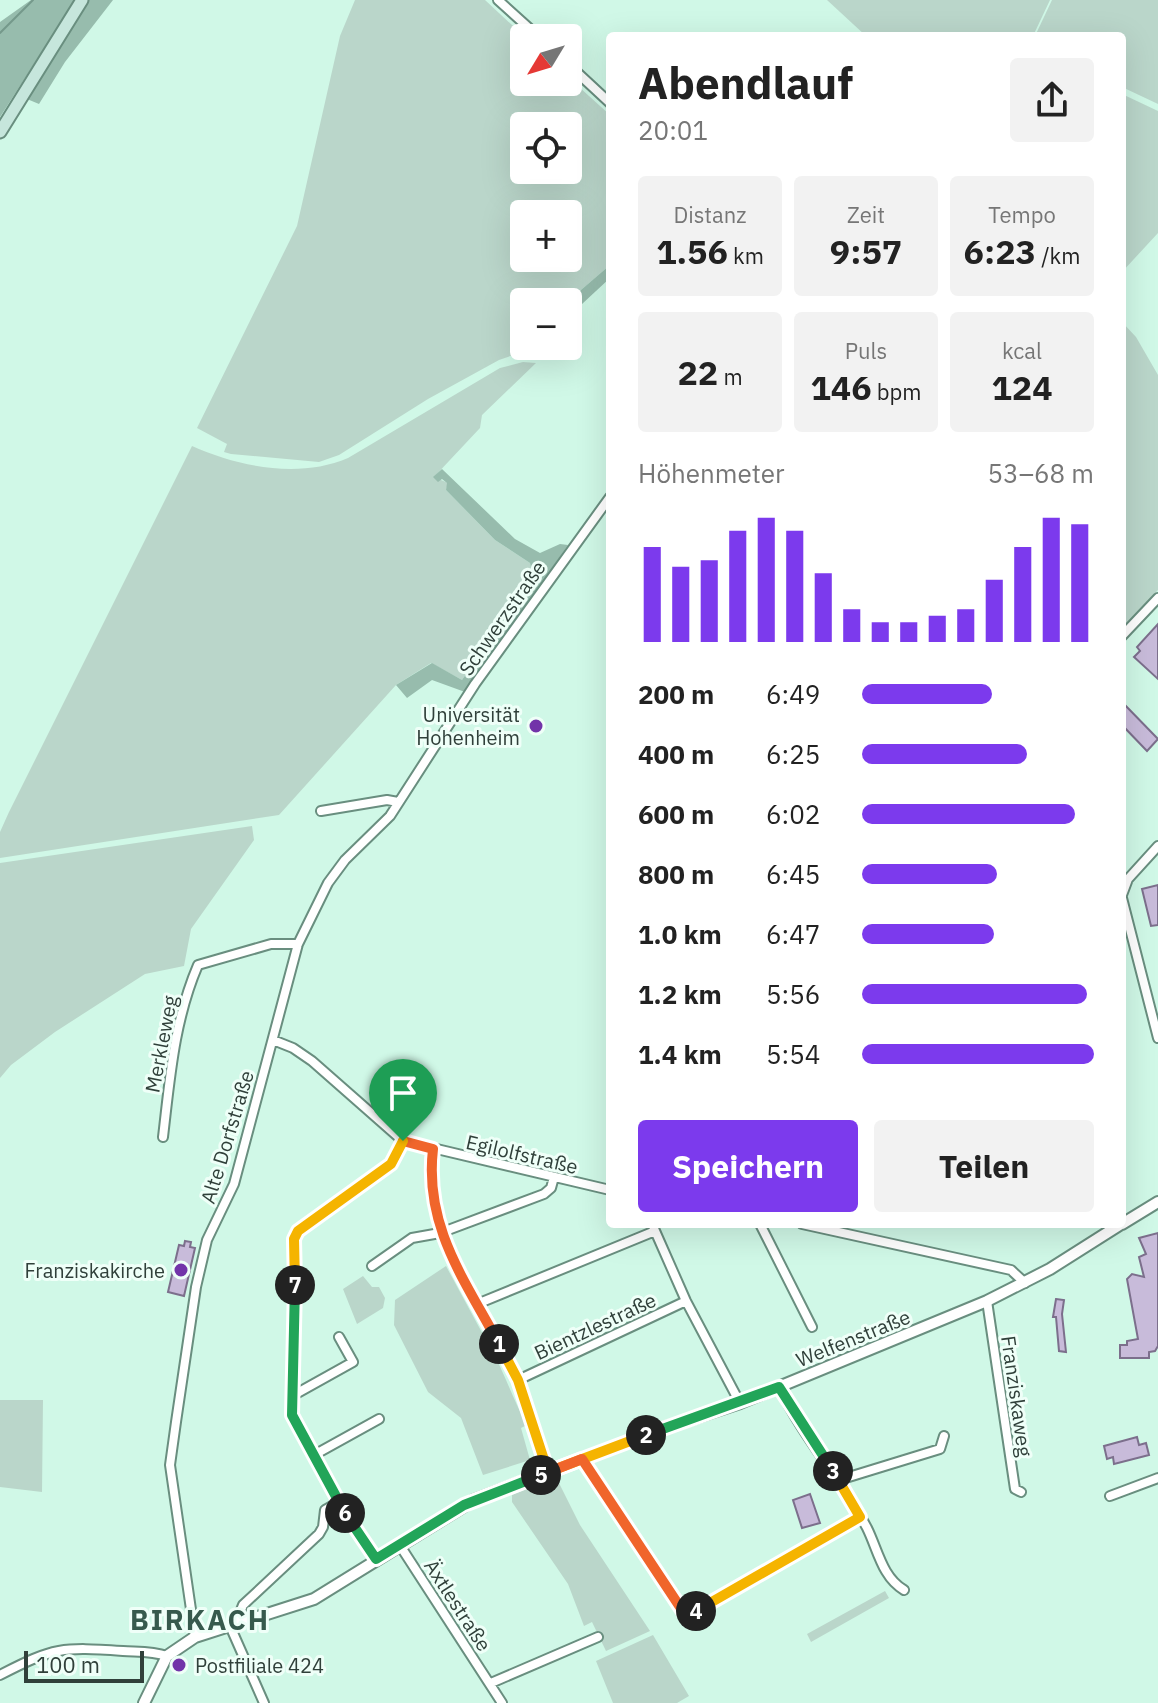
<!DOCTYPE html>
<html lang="de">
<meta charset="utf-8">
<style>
:root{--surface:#fff;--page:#f2f2f2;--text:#222;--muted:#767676;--accent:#7c3aed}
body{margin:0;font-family:"IBM Plex Sans",sans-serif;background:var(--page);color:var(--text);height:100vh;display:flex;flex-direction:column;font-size:30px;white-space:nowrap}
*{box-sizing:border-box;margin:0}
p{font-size:26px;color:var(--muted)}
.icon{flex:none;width:44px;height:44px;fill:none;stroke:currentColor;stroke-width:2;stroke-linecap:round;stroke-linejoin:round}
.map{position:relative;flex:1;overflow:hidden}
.panel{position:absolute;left:606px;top:32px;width:520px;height:1196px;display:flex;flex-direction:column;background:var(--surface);border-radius:8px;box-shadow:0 8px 32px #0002}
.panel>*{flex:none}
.needle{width:52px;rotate:232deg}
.fabs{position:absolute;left:510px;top:24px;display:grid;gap:16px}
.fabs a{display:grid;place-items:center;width:72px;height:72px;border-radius:8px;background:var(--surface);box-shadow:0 8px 32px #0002;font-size:40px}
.scale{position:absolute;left:24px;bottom:20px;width:120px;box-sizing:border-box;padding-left:8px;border:4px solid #30403a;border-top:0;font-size:22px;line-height:28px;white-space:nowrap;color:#30403a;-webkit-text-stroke:6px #effff8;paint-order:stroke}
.pin{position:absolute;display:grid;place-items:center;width:68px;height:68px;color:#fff;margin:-82px -34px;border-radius:50% 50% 50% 0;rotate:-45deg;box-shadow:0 0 8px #0007}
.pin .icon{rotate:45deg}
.km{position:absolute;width:40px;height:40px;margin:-20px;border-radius:50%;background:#222;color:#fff;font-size:22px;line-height:40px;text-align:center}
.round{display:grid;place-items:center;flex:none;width:84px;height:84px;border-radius:8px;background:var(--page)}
.overview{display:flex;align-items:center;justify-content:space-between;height:136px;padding:0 32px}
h1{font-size:44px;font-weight:700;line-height:60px}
.stats{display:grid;grid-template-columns:repeat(3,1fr);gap:12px;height:136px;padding:8px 32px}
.stats div{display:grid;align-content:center;border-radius:8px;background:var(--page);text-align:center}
.stats b{font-size:34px;font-weight:700}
.stats small{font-size:22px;font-weight:400}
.stats p{font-size:22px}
.chart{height:224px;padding:16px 32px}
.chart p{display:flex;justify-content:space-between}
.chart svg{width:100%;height:144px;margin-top:8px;stroke:var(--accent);stroke-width:6}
.button{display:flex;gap:16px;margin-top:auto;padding:16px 32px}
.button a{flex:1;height:92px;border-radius:8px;background:var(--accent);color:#fff;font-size:32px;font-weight:700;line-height:92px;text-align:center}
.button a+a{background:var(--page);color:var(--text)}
ul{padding:0 32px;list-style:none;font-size:26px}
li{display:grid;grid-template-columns:128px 96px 1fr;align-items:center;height:60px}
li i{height:20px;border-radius:10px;background:var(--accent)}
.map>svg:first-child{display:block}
.green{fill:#bad6ca;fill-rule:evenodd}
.forest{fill:#97bcad}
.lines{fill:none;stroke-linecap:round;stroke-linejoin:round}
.stream{stroke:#75998b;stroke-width:2}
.building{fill:#c8bbda;stroke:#7c6f8c;stroke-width:2}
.minor-casing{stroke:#698e7f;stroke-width:12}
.tertiary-casing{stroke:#698e7f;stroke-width:14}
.secondary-casing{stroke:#698e7f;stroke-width:15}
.minor{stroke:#fff;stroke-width:8}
.tertiary{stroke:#fff;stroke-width:10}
.secondary{stroke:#c6e6dc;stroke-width:11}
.split-1-casing{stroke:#fff;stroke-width:16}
.split-2-casing{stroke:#fff;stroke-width:16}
.split-3-casing{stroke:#fff;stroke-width:16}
.split-4-casing{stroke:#fff;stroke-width:16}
.split-5-casing{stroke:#fff;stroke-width:16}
.split-6-casing{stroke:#fff;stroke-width:16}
.split-7-casing{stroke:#fff;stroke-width:16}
.split-8-casing{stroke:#fff;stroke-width:16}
.split-1{stroke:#f0652b;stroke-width:10}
.split-2{stroke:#f5b400;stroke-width:10}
.split-3{stroke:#22a559;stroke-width:10}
.split-4{stroke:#f5b400;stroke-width:10}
.split-5{stroke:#f0652b;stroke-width:10}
.split-6{stroke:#22a559;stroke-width:10}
.split-7{stroke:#22a559;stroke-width:10}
.split-8{stroke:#f5b400;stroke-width:10}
.poi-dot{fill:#7234a9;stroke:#effff8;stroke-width:3}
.labels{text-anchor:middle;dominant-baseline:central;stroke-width:6;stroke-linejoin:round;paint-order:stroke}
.street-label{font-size:20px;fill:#30403a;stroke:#effff8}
.poi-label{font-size:20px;fill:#30403a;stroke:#effff8;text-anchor:end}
.district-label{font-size:28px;font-weight:bold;letter-spacing:2px;fill:#375a4d;stroke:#effff8}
</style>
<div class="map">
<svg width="1158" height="1703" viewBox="0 0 1158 1703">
<rect width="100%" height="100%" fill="#d0f8e7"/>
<path class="green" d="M355,0h130l41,38 -2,44h44v-5l42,38v150l-43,37h-43v44h14l8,11 -27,-4 -20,7 -71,39 -89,56 -20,7 -88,-8 -7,-2 3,-8 -30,-16 100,-202 43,-190zM524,126h44v44h-44zM524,214h44v44h-44z
M827,0h223l-17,36h-167z
M1052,0h106v104l-36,-17v-51h-87z
M1122,94l36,17v122l-36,39z
M1122,322l14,15 22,38v215l-36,38z
M523,362l13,1 -54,52 -2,13 -46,49 14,6 -2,7 49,50 35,23 4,13 -72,104 -31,-17 -35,22 -117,130 -279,43v-26l9,-20 183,-366c47,21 107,33 156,12l152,-90z
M252,826l2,14 -63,89 -7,37 -39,8 -90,58 -44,33 -11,13v-215z
M446,1266l40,74 -4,2 1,3h6c16,28 23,53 38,80l-6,3 9,32 -47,15 -22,-57 -33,-26 -34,-67 1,-25z
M363,1276l9,11h7l6,11 -2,10 -26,16 -14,-35z
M0,1400h43l-1,92 -42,-5z
M556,1477l24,48 70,106 -44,20 -14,-29 -8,4 -16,-42 -56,-82v-7z
M885,1591l4,7 -78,44 -4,-8z
M653,1635l36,61 -12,7h-64l-17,-42z"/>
<path class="forest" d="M31,0h44l-75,117v-95z
M89,0h24l-48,62 -26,42 -12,-5z
M610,265v13l-42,39 -1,-15z
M442,469l73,70 25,14 20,-9 8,1 -103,147 -33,-12 -25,18 -11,-13 36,-22 30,17 71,-104 -3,-13 -35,-23 -49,-50 1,-7 -5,-4 -4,3 -5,-5z"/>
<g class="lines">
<path class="stream" d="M0,33l33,-33"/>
</g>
<path class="building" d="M1158,624v55l-24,-22 6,-6 -3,-4z
M1122,702l36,37 -11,12 -25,-26z
M1158,885v40l-7,1 -9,-37z
M1158,1233v113l-3,5 -6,1v6h-29v-13h7v-4l11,-2 -11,-60 5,-5 12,3 -5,-20 7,-3 -7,-16z
M185,1241l6,1 -1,5 5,1 -11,48 -16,-4 11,-47 5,1z
M1056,1299l8,1 -2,14 4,38 -7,-1 -3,-34h-3z
M1137,1437l2,8 7,-2 3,12 -35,9 -1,-7 -6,2 -3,-13z
M810,1494l10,29 -18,5 -9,-28z"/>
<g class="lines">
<g class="minor-casing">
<path id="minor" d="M498,0l42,38
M568,64l42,39
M1122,636l36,-38
M321,811l66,-11 11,2
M1122,895l6,-16 30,-33
M1122,898l36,140
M273,1040l20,8 19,13 91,80 207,49
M163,1137c7,-59 11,-116 35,-172l73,-21h27
M433,1149c-10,95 49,150 85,230 13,30 18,63 30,93
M652,1224l34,77 54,102
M760,1224l52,103
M802,1224l209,46 14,13
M372,1266l40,-28 28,-5 104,-39 7,-6 3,-11
M987,1301l28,188 6,3
M477,1304l178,-73
M518,1380l168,-79
M779,1387c24,50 62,92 88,141 11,22 15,49 37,62
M292,1396l61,-34 -14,-25
M314,1455l65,-36
M582,1459l102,154 10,-1 166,-95
M839,1480l101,-31 4,-13
M1110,1496l48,-18
M399,1544l103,159
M376,1559l-37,-57 -47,-87 2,-176 4,-8 93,-67 12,-23
M240,1623l-1,-8 4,-10 76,-71 4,-7 2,-17 14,-8
M230,1626l34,77
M195,1637l-25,-172 6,-43 20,-135 11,-47 27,-56 64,-240 30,-61 17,-23 45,-44 85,-132 135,-187
M0,1675c54,-28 62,-28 123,-24 15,1 29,0 44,5
M491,1683l107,-46"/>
</g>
<g class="tertiary-casing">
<path id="tertiary" d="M1122,1224l36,-22
M144,1703l23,-47 28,-19 119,-38 160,-99 193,-73 73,-24 247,-102 63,-32 71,-45"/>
</g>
<g class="secondary-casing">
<path id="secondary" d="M0,132l82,-132"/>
</g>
<use href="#minor" class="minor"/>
<use href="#tertiary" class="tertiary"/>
<use href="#secondary" class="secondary"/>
</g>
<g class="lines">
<g class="split-1-casing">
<path id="split-1" d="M403,1141l30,8c-9,78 32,131 66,195"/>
</g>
<g class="split-2-casing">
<path id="split-2" d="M499,1344l19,36 30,92 98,-37"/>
</g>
<g class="split-3-casing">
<path id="split-3" d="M646,1435l133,-48 54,84"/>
</g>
<g class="split-4-casing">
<path id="split-4" d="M696,1611l164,-94 -27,-46"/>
</g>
<g class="split-5-casing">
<path id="split-5" d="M541,1475l41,-16 102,154 12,-2"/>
</g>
<g class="split-6-casing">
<path id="split-6" d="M345,1513l31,46 88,-54 77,-30"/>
</g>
<g class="split-7-casing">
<path id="split-7" d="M295,1285l-3,130 53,98"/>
</g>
<g class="split-8-casing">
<path id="split-8" d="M295,1285l-1,-46 4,-8 93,-67 12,-23"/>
</g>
<use href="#split-1" class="split-1"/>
<use href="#split-2" class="split-2"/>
<use href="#split-3" class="split-3"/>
<use href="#split-4" class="split-4"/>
<use href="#split-5" class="split-5"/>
<use href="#split-6" class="split-6"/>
<use href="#split-7" class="split-7"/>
<use href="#split-8" class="split-8"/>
</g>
<g class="poi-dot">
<circle cx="536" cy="726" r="8"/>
<circle cx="181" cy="1270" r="8"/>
<circle cx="179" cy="1665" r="8"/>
</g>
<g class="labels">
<g class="street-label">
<text transform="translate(502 618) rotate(-55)">Schwerzstraße</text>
<text transform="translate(161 1044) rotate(-79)">Merkleweg</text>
<text transform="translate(227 1137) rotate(-73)">Alte Dorfstraße</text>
<text transform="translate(522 1154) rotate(13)">Egilolfstraße</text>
<text transform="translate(595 1326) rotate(-25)">Bientzlestraße</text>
<text transform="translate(853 1338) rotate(-22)">Welfenstraße</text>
<text transform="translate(1017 1396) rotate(82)">Franziskaweg</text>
<text transform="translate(458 1605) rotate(57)">Äxtlestraße</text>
</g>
<g class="poi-label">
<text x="520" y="714">Universität<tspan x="520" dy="23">Hohenheim</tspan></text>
<text x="165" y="1270">Franziskakirche</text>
<text x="195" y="1665" text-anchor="start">Postfiliale 424</text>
</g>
<g class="district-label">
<text x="200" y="1619">BIRKACH</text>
</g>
</g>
</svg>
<div class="fabs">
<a><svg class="needle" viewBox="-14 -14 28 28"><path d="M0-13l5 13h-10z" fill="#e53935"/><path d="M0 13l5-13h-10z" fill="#767676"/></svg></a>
<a><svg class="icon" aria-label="locate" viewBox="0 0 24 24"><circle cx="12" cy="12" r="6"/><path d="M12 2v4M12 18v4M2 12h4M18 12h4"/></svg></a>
<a>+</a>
<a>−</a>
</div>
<div class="scale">100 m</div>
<div class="pin" style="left:403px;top:1141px;background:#1e9e55"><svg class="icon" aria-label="arrive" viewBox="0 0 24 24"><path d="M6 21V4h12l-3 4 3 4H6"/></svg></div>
<b class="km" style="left:499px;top:1344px">1</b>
<b class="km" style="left:646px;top:1435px">2</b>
<b class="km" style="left:833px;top:1471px">3</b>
<b class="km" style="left:696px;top:1611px">4</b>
<b class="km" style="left:541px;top:1475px">5</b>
<b class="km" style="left:345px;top:1513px">6</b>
<b class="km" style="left:295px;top:1285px">7</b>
<section class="panel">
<div class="overview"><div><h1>Abendlauf</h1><p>20:01</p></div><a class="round"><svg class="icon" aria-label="share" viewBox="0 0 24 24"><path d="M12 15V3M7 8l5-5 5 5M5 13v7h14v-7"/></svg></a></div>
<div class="stats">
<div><p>Distanz</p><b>1.56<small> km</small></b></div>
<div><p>Zeit</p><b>9:57</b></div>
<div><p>Tempo</p><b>6:23<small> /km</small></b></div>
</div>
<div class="stats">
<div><b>22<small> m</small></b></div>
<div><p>Puls</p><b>146<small> bpm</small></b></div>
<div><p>kcal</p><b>124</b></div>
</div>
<div class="chart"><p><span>Höhenmeter</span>53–68 m</p>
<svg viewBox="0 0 160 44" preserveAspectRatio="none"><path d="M5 44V15M15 44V21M25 44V19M35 44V10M45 44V6M55 44V10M65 44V23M75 44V34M85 44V38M95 44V38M105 44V36M115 44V34M125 44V25M135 44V15M145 44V6M155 44V8"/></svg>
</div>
<ul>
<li><b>200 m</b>6:49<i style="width:56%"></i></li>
<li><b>400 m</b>6:25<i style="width:71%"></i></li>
<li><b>600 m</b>6:02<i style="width:92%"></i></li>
<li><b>800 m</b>6:45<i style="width:58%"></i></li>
<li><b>1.0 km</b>6:47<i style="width:57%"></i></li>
<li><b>1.2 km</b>5:56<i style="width:97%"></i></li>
<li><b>1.4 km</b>5:54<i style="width:100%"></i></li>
</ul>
<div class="button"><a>Speichern</a><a>Teilen</a></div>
</section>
</div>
